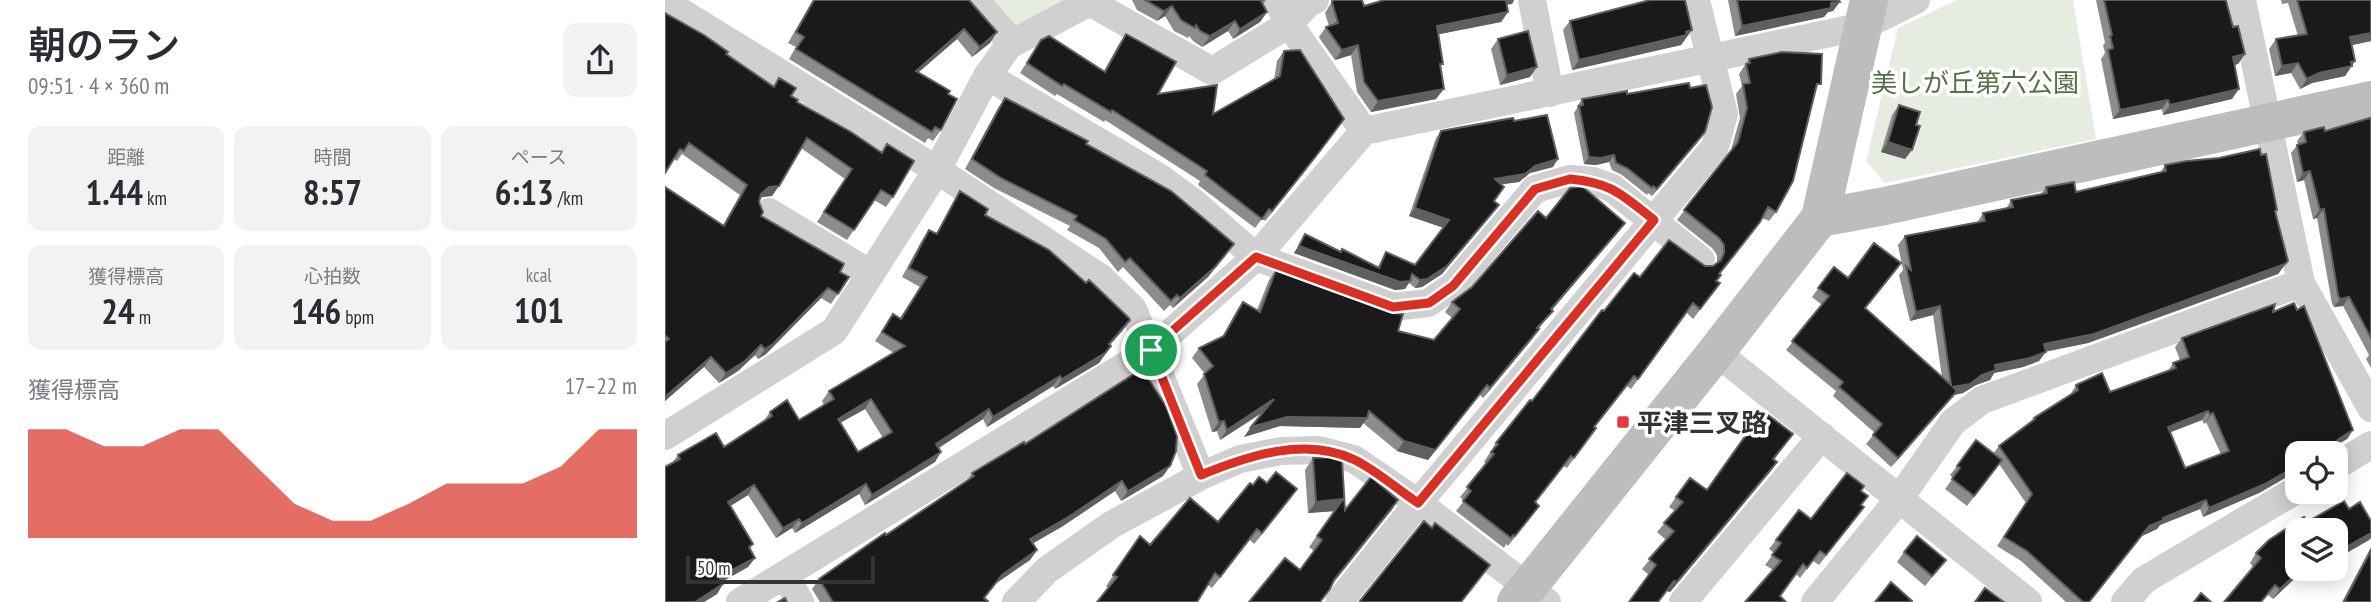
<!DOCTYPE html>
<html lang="ja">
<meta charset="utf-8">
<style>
:root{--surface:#fff;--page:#f2f2f3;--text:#2b2b33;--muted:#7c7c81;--accent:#d93025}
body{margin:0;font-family:"PT Sans Narrow","Noto Sans JP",sans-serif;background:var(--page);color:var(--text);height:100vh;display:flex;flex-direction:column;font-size:26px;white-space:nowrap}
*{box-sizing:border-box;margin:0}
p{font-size:23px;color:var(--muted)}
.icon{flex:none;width:38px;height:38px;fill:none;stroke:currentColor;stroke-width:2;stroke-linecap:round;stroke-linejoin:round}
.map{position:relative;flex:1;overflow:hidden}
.panel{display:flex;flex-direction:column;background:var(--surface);width:665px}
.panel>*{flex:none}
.fabs{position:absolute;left:1620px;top:441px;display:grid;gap:14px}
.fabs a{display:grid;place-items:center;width:63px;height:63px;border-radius:14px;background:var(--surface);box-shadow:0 4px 18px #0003;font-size:35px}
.scale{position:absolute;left:21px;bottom:18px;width:189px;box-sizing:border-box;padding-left:7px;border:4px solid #333;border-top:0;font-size:19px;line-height:24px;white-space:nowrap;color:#333;-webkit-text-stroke:5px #fff;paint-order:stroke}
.pin{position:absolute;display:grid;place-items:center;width:60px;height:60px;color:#fff;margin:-30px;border:4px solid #fff;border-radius:50%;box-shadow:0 2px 7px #0007}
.round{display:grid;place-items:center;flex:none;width:74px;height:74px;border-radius:14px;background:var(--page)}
.headline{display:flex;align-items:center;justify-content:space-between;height:119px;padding:0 28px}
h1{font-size:38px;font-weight:600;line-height:52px}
.stats{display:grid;grid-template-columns:repeat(3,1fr);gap:10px;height:119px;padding:7px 28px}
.stats div{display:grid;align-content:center;border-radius:14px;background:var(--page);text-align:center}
.stats b{font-size:35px;font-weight:600}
.stats small{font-size:19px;font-weight:400}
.stats p{font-size:19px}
.chart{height:196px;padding:14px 28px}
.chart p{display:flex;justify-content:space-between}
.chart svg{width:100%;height:126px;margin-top:7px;fill:var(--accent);opacity:.7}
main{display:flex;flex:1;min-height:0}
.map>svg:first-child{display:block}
.green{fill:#e6ecdf}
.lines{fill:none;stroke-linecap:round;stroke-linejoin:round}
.street{stroke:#d0d0d0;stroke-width:28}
.secondary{stroke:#bdbdbd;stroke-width:38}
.wall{fill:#8c8c8c;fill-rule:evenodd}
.shaded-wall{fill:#5f5f5f}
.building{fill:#1a1a1a;stroke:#5f5f5f;stroke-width:2;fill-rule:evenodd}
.route-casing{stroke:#fff;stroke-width:14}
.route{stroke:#d93025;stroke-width:9}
.poi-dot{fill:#e63946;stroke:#fff;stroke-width:2.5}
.labels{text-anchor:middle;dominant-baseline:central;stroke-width:7;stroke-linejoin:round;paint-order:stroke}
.park-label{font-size:26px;fill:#56703f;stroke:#fff}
.poi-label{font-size:26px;font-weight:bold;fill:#333;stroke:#fff;text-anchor:start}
</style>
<main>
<section class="panel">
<div class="headline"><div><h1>朝のラン</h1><p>09:51 · 4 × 360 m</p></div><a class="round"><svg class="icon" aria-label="share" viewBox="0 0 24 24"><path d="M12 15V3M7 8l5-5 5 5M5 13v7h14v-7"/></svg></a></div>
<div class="stats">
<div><p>距離</p><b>1.44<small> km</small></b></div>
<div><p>時間</p><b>8:57</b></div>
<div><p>ペース</p><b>6:13<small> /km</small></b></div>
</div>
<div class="stats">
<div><p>獲得標高</p><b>24<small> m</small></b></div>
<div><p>心拍数</p><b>146<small> bpm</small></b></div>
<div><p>kcal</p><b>101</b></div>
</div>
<div class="chart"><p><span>獲得標高</span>17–22 m</p>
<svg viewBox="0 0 160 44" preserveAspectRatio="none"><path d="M0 44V6L10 6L20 12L30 12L40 6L50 6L60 19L70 32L80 38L90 38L100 32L110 25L120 25L130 25L140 19L150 6L160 6V44z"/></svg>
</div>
</section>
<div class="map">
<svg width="1706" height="602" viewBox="0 0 1706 602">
<rect width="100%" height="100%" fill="#fff"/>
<path class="green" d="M320,0h89l-60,34z
M1292,0h116l23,139 -211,44 -19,-22 32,-133z"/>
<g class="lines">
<path class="street" d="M310,0l29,33 5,12
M421,0l126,71 77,-47 19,-21 7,-3
M612,0l12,24 75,107
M867,0l18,93
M1577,0l59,283 70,125
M0,7l11,2 261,161 164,108 32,31 68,167
M322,76l172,101 34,25 63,55 137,50 35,-4 25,-17 82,-97 35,-10 23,2 19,7 89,72
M104,212l102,62
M1051,352l312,250
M0,436l169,-105 103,-161 50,-94 22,-31 79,-42
M1671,466l35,-21
M120,575l15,27
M75,602l411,-252 105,-93 108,-126 500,-105 52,-26
M351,602l31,-32 64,-45 90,-49 39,-17 41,-8 38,-1 35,9 64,44 129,99
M674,602l79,-99 297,-356 9,-33 -28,-114
M1018,602l139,-166
M1150,602l84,-103 54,-77 29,-22 319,-117
M1460,602l19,-22 154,-91"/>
<path class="secondary" d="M1155,218l65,-12 486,-106
M851,602l200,-250 104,-134 49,-218"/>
</g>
<path class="wall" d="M148,0h156l28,32 -7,11 -18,14 -15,-18 -39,34 30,21 -7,36 -8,11 -5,-3 -3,5 -136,-84 7,-12 -8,-4z
M467,0h134l-3,5 4,7 -7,10 -27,17 -5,-8 -26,16 -9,-6 -4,-5 -1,2 -14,-7 -9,-15 -8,5 -20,-11z
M666,0h31l2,6 20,-6h130l-2,4h-5l1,8 -7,10 -62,12 1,34 -4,31 -65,13 -14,-20 -6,-37 -16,5 -15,-21 -1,-2 7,-10 3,-1 -4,-13 6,-10z
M1063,0h111l-6,11 -5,1 -4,5 -89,19z
M1431,0h130l7,27 12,27 -7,10 -4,1 -2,34 -69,16 -1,-6 -49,10 -12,-60 4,-6 -2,-8 2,-2z
M1616,0h90v41l-19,4 3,16 -10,15 -33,7 -12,6 -9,-16 -16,3 -6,-27 7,-10 22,-3 -10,-33 -6,1z
M905,21l115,19 -4,5 -109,25 -9,-40z
M461,34l32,60 55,20 61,-34 3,-19 7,-10 25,115 -44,55 -3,-2 -7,9 -57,-43 2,-4 -95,-61 -1,2 -47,-28 -2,2 -35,-23 21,-33 63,31 15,-27z
M833,39l32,38 -30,8 -9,-36z
M61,54l48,32 5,-8 18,24 84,50 6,-8 6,53 -7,10 -12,-7 -27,40 -30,-18 28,-43 -44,-31 -29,48 -10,1 -2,1 -1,4 2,14 79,56 9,5 -18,27 -10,-6 -55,56 -8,5 -3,-4 -17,16 -19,12 -15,-16 -39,34v-214l58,38 17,-30 -58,-41 -5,7 -3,-2z
M1084,59l66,34 -39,119 -7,9 -7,-3 -9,14 -33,42 -3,7 3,2 -7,10 -20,26 -6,-6 -56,76 -4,-3 -32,41 1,1 -29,40 -3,-2 -29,37 -3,13 -24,30 -2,-2 -2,4 -48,-37 8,-10 -4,-4 27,-33 -3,-2 12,-19 36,-42 72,-90 36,-34 73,-11 4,-3v-8l-5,-7 -35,-28 54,-70 9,-32 -4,-24 6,-8 -3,-12z
M962,94l73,45 -48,57 -4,-3 -1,2 -25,-20 -10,-5 -3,-8 -13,3 -12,-1 -10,-51 3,-5v-2l5,-7z
M340,98l81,46 141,110 -19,23 -35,31 -3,-3 -6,6 -41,-44 -5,5 -19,-24 -32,-18 3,-4 -76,-38 -29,-19 33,-61z
M1234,105l17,20 -11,34 -24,-7 11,-37z
M1706,120v248l-5,-9 3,-4 -26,-49 -9,1 -2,-3 -15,-86 -4,1 -9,-39 -7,2 -6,-29 7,-9 -1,-3 7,-9 21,-1z
M849,121l39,46 -23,6 -11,9 -17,2 -8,17 -1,12 -51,61 -20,13 -7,1 -6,-5 -4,6 -10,1 -101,-37 11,-19 35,18 38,15 8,-15 29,13 29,-37 -35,-12 27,-78 5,-7z
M1500,165l111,47 5,58 -3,4 -190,69 -43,9 -6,9 -16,6 -29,6 -4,7 -14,5 -13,8 -9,2 -63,72 -25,-23 9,-11 -42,-37 3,-5 -50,-41 36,-45 -10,-8 22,-30 14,11 53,-15 -36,45 77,69 -9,-62 -23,6 -11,-46 4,-5 -5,-25 7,-9 72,-13 6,-10 23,-4 5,-9 30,-6 5,-7 30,5 84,-19z
M295,191l25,24 138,115 -13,15 1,1 -12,17 -44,26 -2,-3 -66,41 -4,-8 -44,29 -4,14 -70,43 -6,-11 -64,39 -3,-5 -16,10 -28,-43 -18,11 23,38 -3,5 5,9 -7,9 -26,15 1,2 -6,10 -13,8h-39l7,-139 6,-8 46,-8 39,-25 7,-10 29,8 25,-15 -2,-4 7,-10 65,-38 -19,-12 18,-27 7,4 20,-31 -18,-10 20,-37 7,-10 7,4 18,-33zM200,409l18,29 -25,14 -18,-29z
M881,218l72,14 -66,78 -20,29 -29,35 -20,24 -3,-3 -52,65 -31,-9 -34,-28 -3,5 -80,-2 -36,11 20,-25 -44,28 -3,-9 -5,1 -15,-48 8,-10 -13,-16 7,-10 23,-11 14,-25 7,-10 14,8 12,-30 7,-10 122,61 36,9 18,-22 -7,-6 7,-10 20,-15z
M1608,312l80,118 -6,9 -14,8 -7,6h-28v20l-8,2 -31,18 -56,24 -3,-8 -40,16 -3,4 -15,7 -52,66h-24l-45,-41 -24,-15 29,-43 -27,-39 -32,42 -22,-17 8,-11 -3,-3 7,-9 36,-12 6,-8 31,-23 4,-5 36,-23 6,-10 34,7 58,-21 5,-8 7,-3 -5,-13 7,-9zM1537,420l2,4 2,-2 15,32 -36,14 -15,-36z
M1128,434l-19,26 3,2 -7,10 -100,120 -3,-1 -25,-22 24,-29 -9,-8 18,-21 -6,-4 7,-10 31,-7z
M360,444l145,22 -7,10 -42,25 -6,-10 -52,35 -31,18 5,6 -7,10 -35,24 -11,15 3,3h-167l-8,-13 7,-10 148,-98 5,-8z
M648,458l32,52 53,-10 -7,11 -77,40 -5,-4 26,-36 -27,2 -3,-43z
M602,483l22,17 -35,44 -4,-4 -38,48 -4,-3 -99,3 -3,-2 34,-50 10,9 68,-23 35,-37z
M1196,491v14l3,2 -45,58 -6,-4 -13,17 -4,-4 -16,22 -35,6 28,-32 -8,-5 9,-12 -5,-4 30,-39 12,9z
M1684,509l22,12v17l-2,2 -33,19v-29l-38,39h15l-9,6 -2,-3 -29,27 -5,-4 -15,-28 -3,-4 6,-10 51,-31z
M1706,547v55h-29z
M1239,552l42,8 -21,26 -28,-24z"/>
<path class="shaded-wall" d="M837,0h12l-2,4 -14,2z
M1175,2l-7,9 -5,1 -4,5 -89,19 7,-10z
M507,6l-7,10 -8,5 7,-10z
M602,12l-7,10 -27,17 7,-10z
M843,12l-7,10 -71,14 7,-10z
M570,21l-7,10 -26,16 8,-11z
M299,29l-7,10 -49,42 8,-10z
M1027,30l-11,15 -109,25 7,-10z
M332,32l-7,11 -18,14 8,-10z
M1706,33v8l-28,6 7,-10z
M693,45l-7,10 -16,5 7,-10z
M1580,54l-7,10 -12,3 7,-10z
M1690,61l-10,15 -33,7 -12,6 7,-10 12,-6z
M1633,63l-7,10 -16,3 7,-10z
M872,67l-7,10 -30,8 7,-10z
M779,89l-8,10 -65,13 7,-11z
M1574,89l-7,10 -69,16 7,-10z
M1503,100l-6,9 -49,10 7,-9z
M679,119l-35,47 -44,55 7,-10z
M1040,132l-5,7 -48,57 5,-7z
M1223,142l24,8 -7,9 -24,-7z
M949,155l-5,7 -13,3 -12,-1 5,-7z
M893,159l-5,8 -23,6 -11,9 -29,4 5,-7z
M1645,171l-6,9 -7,2 6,-9z
M114,186l-7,10 -10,1 -7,7 6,-10 8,-7z
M834,205l-57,69 -20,13 -7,1 5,-8z
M750,208l34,12 -5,8 -35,-12z
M1659,209l-7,9 -4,1 7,-9z
M960,223l-7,9 -74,87 7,-10z
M569,244l-26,33 -35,31 7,-10z
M634,246l111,35 -5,8 -10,1 -101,-37z
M1623,261l-10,13 -190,69 -51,10 7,-9z
M163,288l-7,10 -55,56 -8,5 7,-10z
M1684,297l-6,9 -9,1 6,-8z
M1275,306l-7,9 -23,6 6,-9z
M465,320l-7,10 -21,23 7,-9z
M874,329l-7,10 -49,59 7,-10z
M96,345l-6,10 -17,16 -19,12 7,-10z
M446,346l-12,17 -44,26 7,-10z
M1381,352l-7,9 -16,6 -29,6 -4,7 -14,5 -13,8 -9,2 -63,72 62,-80 42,-22z
M46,357l-7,10 -39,34v-4z
M395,376l-7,10 -66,41 6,-10z
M822,385l-59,75 -31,-9 7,-10z
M206,399l-6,10 -34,19 7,-9z
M609,399l-7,10 -47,31 7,-10z
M324,409l-6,10 -54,35 7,-10z
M1543,411l-6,9 -41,16 7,-9z
M1548,413l-7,9 -2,2 6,-9z
M622,417l80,1 -7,10 -80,-2 -36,11 7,-10z
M559,421l-7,10 -5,1 7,-10z
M1688,430l-6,9 -14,8 -7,6 2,-5 12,-10z
M276,452l-6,10 -70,43 7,-10z
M1112,462l-7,10 -100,120 -3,-1 7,-10z
M1633,465v8l-8,2 -31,18 -56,24 6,-9z
M505,466l-7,10 -42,25 7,-10z
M457,481l-7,10 -52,35 -40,23 7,-10z
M201,484l-7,10 -64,39 7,-10z
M89,485l-6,10 -27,17 7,-10z
M632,489l-8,11 -35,44 8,-11z
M678,499l-7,12 -28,2 8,-11z
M733,500l-7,11 -65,81 8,-12z
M1541,500l-6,9 -40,16 -3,4 -15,7 -53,66 60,-76 14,-8z
M134,519l-7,9 -16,10 7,-10z
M1706,533v5l-2,2 -33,19v-3l3,-5z
M372,550l-7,10 -35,24 7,-9z
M90,558l-7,9 -36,20 7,-10z
M1636,569h3l-31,30 7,-10z
M58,584l-6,10 -13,8h-9z"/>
<path class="building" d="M149,0h155l28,32 -17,15 -16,-18 -48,42 34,20 -2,3 9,5 -16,31 -6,-3 -3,5 -136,-83 8,-12 -8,-5z
M480,0h118l-2,1 6,11 -27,17 -5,-8 -25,15 -10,-5 -4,-6 -1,3 -14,-8 -9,-14 -8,5z
M669,0h28l2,6 20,-6h122l2,12 -71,14 6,38h-3l4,25 -66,12 -14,-19 -6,-37 -16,5 -15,-21 -1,-2 12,-4 -6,-21z
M985,0h35l7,30 -6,2 1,3 -108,25 -9,-39z
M1072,0h102l1,2 -9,1v5l-89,18z
M1439,0h122l7,27 5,-1 7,28 -12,3 6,32 -69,16 -2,-5 -48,10 -12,-60 5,-2 -3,-12 2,-1z
M1632,0h74v33l-21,4 5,24 -4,1 1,4 -33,7 -12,6 -9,-16 -16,3 -6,-27 31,-5z
M0,13l39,22 24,17 -2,2 48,33 5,-9 17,10 -5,8 7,4 -1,2 54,30 31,21 5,-9 27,17 -21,36 -12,-7 -27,40 -30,-18 28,-43 -45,-31 -28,48 -10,1 -8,7 -2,8 4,10 -2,4 83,48 -4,8 9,5 -11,17 -10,-6 -55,56 -8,5 -4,-4 -16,16 -19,12 -15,-16 -46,40v-55l4,-3 -4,-4v-148l59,39 23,-41 -58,-42 -5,8 -4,-2 -15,24z
M863,31l9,36 -30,8 -9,-36z
M461,34l50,28 -18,32 59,-9 -4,29 67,-38 4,-25 16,-1 44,69 -28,37 -44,55 -3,-2 -7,10 -57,-44 2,-4 -95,-61 -1,2 -47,-28 -2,2 -35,-23 14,-23 8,-4 56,36z
M1117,52l40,2 -1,30h-4l-24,97 -17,31 -8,-5 -8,15 -41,52 2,1 -5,6 4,2 -20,26 -7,-6 -55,76 -4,-3 -40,51 2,1 -22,30 -3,-2 -36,46 4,4 -24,30 -2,-1 -2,3 -48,-37 8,-10 -4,-4 27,-33 -3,-2 7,-8 -2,-1 34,-43 2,1 70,-91 2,1 30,-38 6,4 29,-37 36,26h8l8,-6 3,-7v-8l-5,-7 -35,-28 54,-68 9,-34 -4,-24 7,-1 -4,-19 4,-1 -1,-4z
M1024,83l1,5 16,-3 6,22 -7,25 -48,57 -4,-3 -1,2 -25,-20 -11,-5 -2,-8 -13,3 -12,-1 -10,-51 4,-1 -1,-6 45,-8v3z
M340,98l83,43 -2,3 85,47 63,53 -19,23 -35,31 -3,-3 -6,6 -41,-43 -5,4 -19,-23 -32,-19 3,-4 -76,-38 -29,-19z
M1234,105l21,7 -4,13 4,1 -8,24 -24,-8z
M882,115l11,44 -23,7 -10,8 -30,5 9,8 -10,14 5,4 -52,61 -20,13 -7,1 -8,-6 -2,7 -10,1 -101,-36 6,-12 36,18 1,-3 37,19 7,-16 29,13 34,-45 -34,-12 26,-77 72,-13 1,3z
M1705,118l1,2v218l-22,-41 -9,2 -2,-4 -14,-86 -4,1 -10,-39 -7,2 -6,-28 9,-3 -2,-10 20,-5 1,4z
M1595,149l1,6 5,-1 11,56 -2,1 13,50 -3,3 -191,70 -50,10 2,8 -16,6 -35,7 1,5 -14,5 -12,9 -17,3 4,4 -59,67 -25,-23 9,-11 -43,-37 4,-5 -51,-41 37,-45 -11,-8 16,-21 14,11 26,-35 27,20 -36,45 86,77 -11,-79 -24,6 -10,-46 5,4 -6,-34 80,-15 -2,-8 30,-6 -2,-7 36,-7 -1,-6 28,-5 2,10 90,-21 -1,-6 21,-4 33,-3z
M917,186l43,37 -74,86 2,2 -16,17 2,1 -29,35 -20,24 -3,-3 -52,65 -31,-9 -35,-30 -2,7 -80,-1 -36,10 23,-28 -47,31 -3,-9 -5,1 -15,-48 9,-8 -14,-18 25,-12 19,-34 17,10 16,-42 118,43 9,1 -5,17 36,9 26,-31 -8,-7 20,-15 66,-76 8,7 24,-30z
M295,191l28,18 -3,6 64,35 37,33 3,-3 40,38 1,2 -21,24 2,2 -6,7 -43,26 -2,-3 -67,41 -4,-8 -53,35 5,8 -69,43 -6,-11 -64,39 -3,-4 -16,9 -29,-43 -26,17 25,42 -4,3 6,11 -36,19 4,7 -28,18h-30v-135l15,-8 -2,-4 38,-22 8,14 48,-31 -2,-4 17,-12 12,20 35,-21 -5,-8 76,-45 -23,-14 11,-18 8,5 26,-42 -18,-9 20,-38 8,4zM206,399l21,33 -34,20 -20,-33z
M1629,303l3,7 7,-4 49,124 -13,8 -12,10 -1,4 -29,1v12l-33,19 -56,24 -3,-8 -43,18 1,2 -15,6 -60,76h-6l-56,-51 -23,-14 28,-43 -33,-48 36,-27 -1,-1 44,-28 -2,-5 26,-12 8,19 66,-24 -3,-5 16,-6 -7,-19 93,-34 -2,8zM1543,411l2,4 3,-2 16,38 -44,17 -17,-41z
M477,369l24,37 11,30 -1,15 -6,15 -42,25 -6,-10 -52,35 -40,23 7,11 -35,25 -18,23 4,3 -1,1h-154l-14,-23 66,-46 1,2 88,-59 -2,-3 52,-31 1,2z
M1098,411l30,23 -20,25 4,3 -100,120 -3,-1 -16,21h-29l27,-37 -7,-6 25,-28 -10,-8 19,-21 -7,-5 14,-19 17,12z
M1311,440l26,20 -28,36 -22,-17 8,-11 -3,-2z
M666,457l11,3 3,50 26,-33 27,23 -64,80 -4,9 -10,13h-71l36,-44 15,12 22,-30 -5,-4 26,-37 -27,3 -3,-44z
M611,472l21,17 -35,44 -5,-4 -37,48 -5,-4 -18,29h-100l20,-25 -4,-2 27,-39 10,9 40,-47 28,24 32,-39 3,2 6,-8 8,6z
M1182,473l17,13 -3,5 7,5 -7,9 3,2 -38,48 -6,-4 -13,17 -4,-4 -23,32 6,6h-41l36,-41 -9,-6 9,-12 -5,-3 23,-30 12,9z
M1679,501l5,8 11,-7 11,19v12l-32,18 -3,-4v-17h-38v39h3l-21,20 -5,-4 -14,17h-37l37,-44 -5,-5 13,-13 35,-23 3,5z
M759,521l8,7 3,-5 55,42 -29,37h-99l-2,-1z
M1252,536l29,24 -14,16 -28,-24z
M1706,550v52h-27z
M1226,582l21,19v1h-37z
M1320,588l19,14h-29z
M1536,593l10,9h-17z
M120,598l2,4h-9z"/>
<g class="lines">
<g class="route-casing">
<path id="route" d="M905,179c43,4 52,16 84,41l-236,283c-21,-14 -41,-32 -63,-43 -49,-24 -108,-4 -154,15l-50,-125 105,-93 137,50 36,-4 24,-17 82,-97z"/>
</g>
<use href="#route" class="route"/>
</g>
<rect class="poi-dot" x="951" y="415" width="14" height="14" rx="3.5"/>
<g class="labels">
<g class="park-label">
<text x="1310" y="82">美しが丘第六公園</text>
</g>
<g class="poi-label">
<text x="972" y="422">平津三叉路</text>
</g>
</g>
</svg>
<div class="fabs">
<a><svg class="icon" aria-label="locate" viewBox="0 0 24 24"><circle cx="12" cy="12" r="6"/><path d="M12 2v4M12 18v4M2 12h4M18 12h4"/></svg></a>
<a><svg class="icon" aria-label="layers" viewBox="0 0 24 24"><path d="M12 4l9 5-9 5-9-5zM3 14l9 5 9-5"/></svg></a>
</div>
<div class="scale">50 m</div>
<div class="pin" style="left:486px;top:350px;background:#1e9e55"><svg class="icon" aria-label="arrive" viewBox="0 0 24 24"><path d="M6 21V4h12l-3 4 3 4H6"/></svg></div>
</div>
</main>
